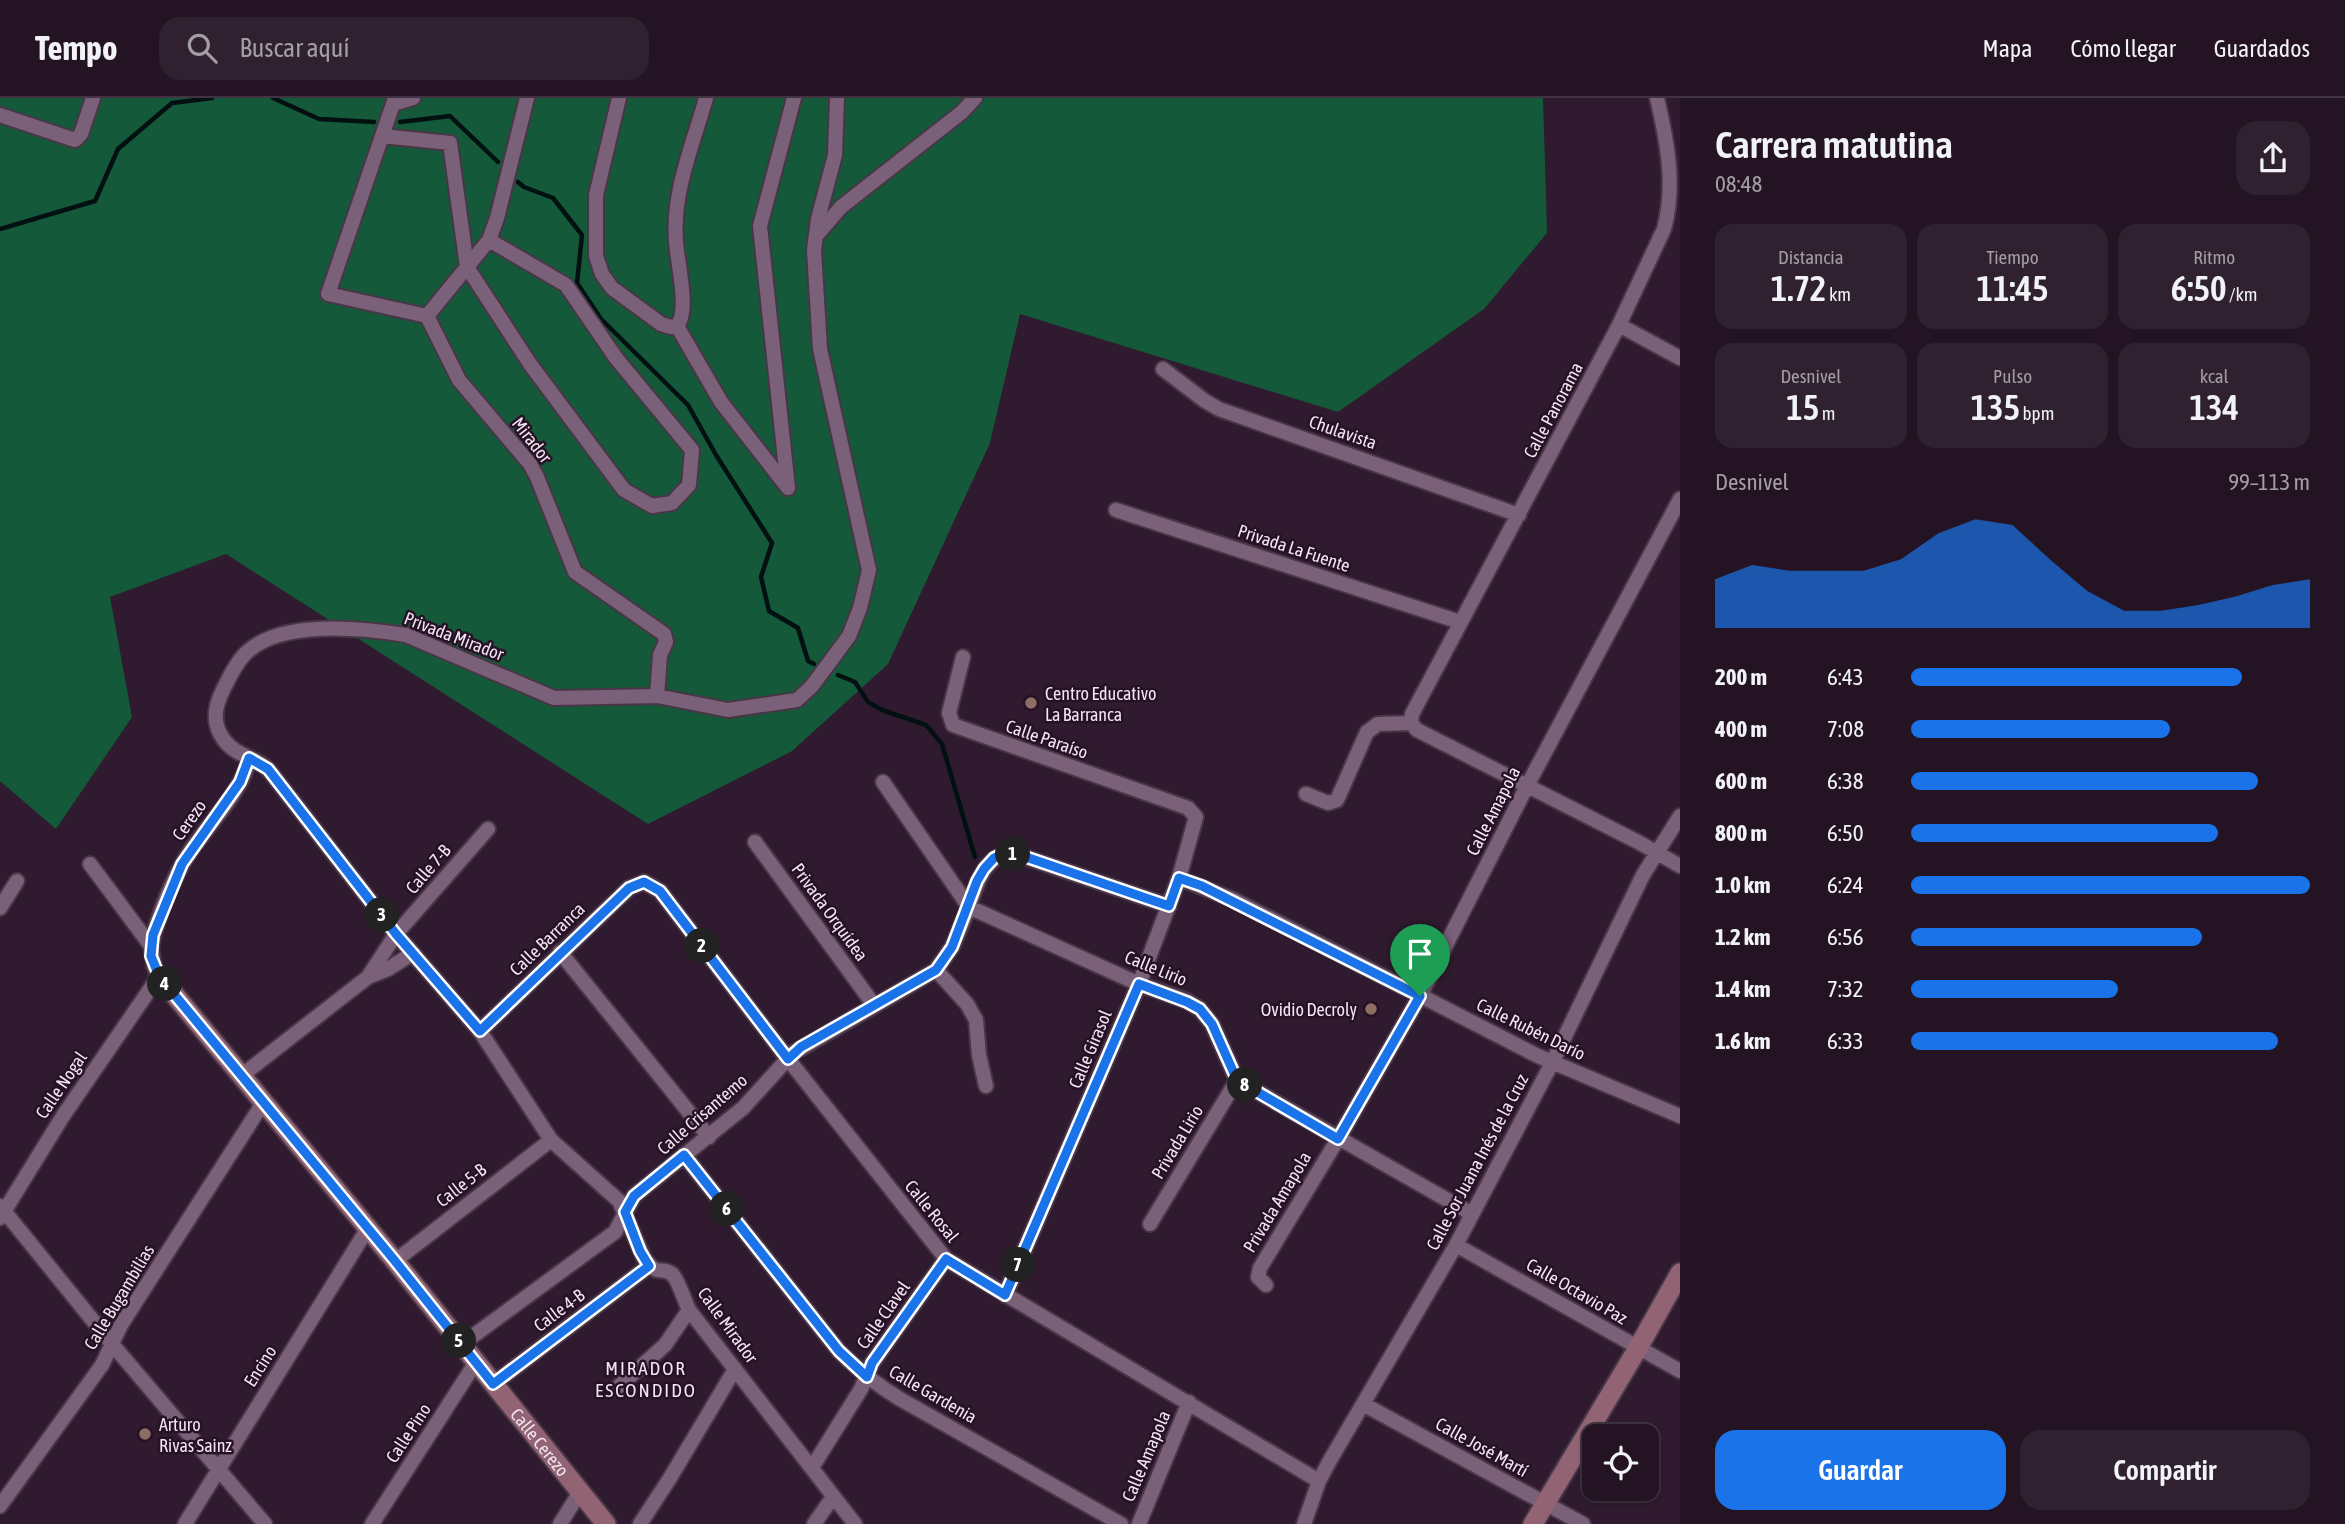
<!DOCTYPE html>
<html lang="es">
<meta charset="utf-8">
<style>
:root{--surface:#241423;--page:#302130;--text:#f1f3f6;--muted:#a39ea6;--line:#413341;--accent:#1a73e8}
body{margin:0;font-family:"Asap Condensed",sans-serif;background:var(--page);color:var(--text);height:100vh;display:flex;flex-direction:column;font-size:26px;white-space:nowrap}
*{box-sizing:border-box;margin:0}
p{font-size:23px;color:var(--muted)}
.icon{flex:none;width:38px;height:38px;fill:none;stroke:currentColor;stroke-width:2;stroke-linecap:round;stroke-linejoin:round}
.map{position:relative;flex:1;overflow:hidden}
.sheet{display:flex;flex-direction:column;background:var(--surface);width:665px}
.sheet>*{flex:none}
.buttons{position:absolute;left:1582px;top:1326px;display:grid;gap:14px}
.buttons a{display:grid;place-items:center;width:77px;height:77px;border-radius:14px;background:var(--surface);box-shadow:0 2px 5px #0004,0 0 0 2px var(--line);font-size:35px}
.pin{position:absolute;display:grid;place-items:center;width:60px;height:60px;color:#fff;margin:-72px -30px;border-radius:50% 50% 50% 0;rotate:-45deg;box-shadow:0 0 7px #0007}
.pin .icon{rotate:45deg}
.km{position:absolute;width:35px;height:35px;margin:-18px;border-radius:50%;background:#222;color:#fff;font-size:19px;line-height:35px;text-align:center}
.round{display:grid;place-items:center;flex:none;width:74px;height:74px;border-radius:21px;background:var(--page)}
.overview{display:flex;align-items:center;justify-content:space-between;height:119px;padding:0 35px}
h1{font-size:38px;font-weight:600;line-height:52px}
.stats{display:grid;grid-template-columns:repeat(3,1fr);gap:10px;height:119px;padding:7px 35px}
.stats div{display:grid;align-content:center;border-radius:18px;background:var(--page);text-align:center}
.stats b{font-size:35px;font-weight:600}
.stats small{font-size:19px;font-weight:400}
.stats p{font-size:19px}
.chart{height:196px;padding:14px 35px}
.chart p{display:flex;justify-content:space-between}
.chart svg{width:100%;height:126px;margin-top:7px;fill:var(--accent);opacity:.7}
.cta{display:flex;gap:14px;margin-top:auto;padding:14px 35px}
.cta a{flex:1;height:80px;border-radius:21px;background:var(--accent);color:#fff;font-size:28px;font-weight:600;line-height:80px;text-align:center}
.cta a+a{background:var(--page);color:var(--text)}
ul{padding:0 35px;list-style:none;font-size:23px}
li{display:grid;grid-template-columns:112px 84px 1fr;align-items:center;height:52px}
li i{height:18px;border-radius:9px;background:var(--accent)}
header{display:flex;align-items:center;gap:42px;box-sizing:border-box;height:98px;padding:0 35px;background:var(--surface);border-bottom:2px solid var(--line)}
header strong{font-size:33px}
nav{display:flex;gap:38px;margin-inline-start:auto;font-size:24px}
.search{width:490px;height:63px;background:var(--page);display:flex;align-items:center;gap:18px;box-sizing:border-box;padding:0 24px;border-radius:21px;color:var(--muted);font-size:26px}
main{display:flex;flex:1;min-height:0}
.map>svg:first-child{display:block}
.forest{fill:#145939}
.lines{fill:none;stroke-linecap:round;stroke-linejoin:round}
.stream{stroke:#031012;stroke-width:4.5}
.street-casing{stroke:#483647;stroke-width:18}
.secondary-casing{stroke:#483647;stroke-width:23}
.street{stroke:#7a6078;stroke-width:14}
.secondary{stroke:#916373;stroke-width:19}
.route-casing{stroke:#fff;stroke-width:14}
.route{stroke:#1a73e8;stroke-width:9}
.education-dot{fill:#8d6e63;stroke:#261125;stroke-width:2.5}
.labels{text-anchor:middle;dominant-baseline:central;stroke-width:5;stroke-linejoin:round;paint-order:stroke}
.street-label{font-size:18px;fill:#f4e5f3;stroke:#261125}
.poi-label{font-size:18px;fill:#f4e5f3;stroke:#261125;text-anchor:start}
.neighbourhood-label{font-size:19px;letter-spacing:2px;fill:#f4e5f3;stroke:#261125}
</style>
<header>
<strong>Tempo</strong>
<div class="search"><svg class="icon" aria-label="search" viewBox="0 0 24 24"><circle cx="10" cy="10" r="6"/><path d="M15 15l6 6"/></svg>Buscar aquí</div>
<nav><a>Mapa</a><a>Cómo llegar</a><a>Guardados</a></nav>
</header>
<main>
<div class="map">
<svg width="1680" height="1426" viewBox="0 0 1680 1426">
<rect width="100%" height="100%" fill="#301a2f"/>
<path class="forest" d="M0,0h1543l4,135 -63,76 -146,103 -318,-98 -30,129 -102,221 -96,87 -144,73 -422,-270 -116,43 22,120 -76,112 -56,-48z"/>
<g class="lines">
<path class="stream" d="M273,0l46,21 55,3
M400,24l50,-6 48,46
M518,84l6,5 29,11 29,37 -5,48 24,36 87,86 28,50 56,88 -11,34 8,34 29,17 10,33 6,3
M0,131l95,-28 23,-52 54,-46 40,-5
M838,577l17,7 13,20 14,8 44,15 16,19 33,113"/>
<g class="street-casing">
<path id="street" d="M395,0l-67,196 99,22
M619,0l-23,97v61l6,18 10,14 49,36 10,3 6,-1
M837,0l-2,57 -17,64 -4,31 6,99 49,221 -9,38 -11,28 -37,50 -15,14 -69,10 -71,-14 -103,2 -148,-63c-44,-7 -127,-16 -161,19 -10,10 -16,24 -22,36 -9,18 -11,34 1,50 12,16 31,17 44,29l128,165 84,97 71,109 68,61 25,57c15,21 16,7 28,16 6,5 13,28 17,36l166,214
M393,6l20,-6
M0,17l75,25 6,-6 12,-36
M382,38l68,7 17,124 63,97 94,126 28,16 20,-3 17,-18 3,-35 -76,-92 -50,-73 -77,-45
M816,138l25,-29 121,-95 13,-14
M427,218l32,64 71,84 7,13 38,95 89,62 2,8 -6,13 -3,41
M427,218l62,-76 8,-22 30,-120
M1619,227l61,33
M677,228c13,-15 0,-64 -1,-85 -4,-48 17,-97 30,-143
M677,228l44,76 67,86
M1163,271l42,32 14,8 300,106
M788,390l-28,-262 34,-128
M1116,412l344,112
M963,559l-14,56 4,12 235,83 8,9 -17,61 -40,106 -134,311
M1411,625l1,-9 207,-389 45,-96c12,-44 3,-88 -7,-131
M1411,625l6,7 223,113 40,23
M1306,696l22,9 9,-3 30,-68 11,-8 33,-1
M755,744l119,163
M1179,780l55,22 304,156 142,60
M1169,808l-156,-53c-29,1 -37,32 -44,54l170,77 48,17 13,8 12,15 25,56 235,134
M0,810l17,-27
M151,848c7,-32 22,-69 40,-96 18,-26 53,-61 58,-92
M560,854l149,185
M936,872l31,34 9,16 3,35 7,31
M368,879l28,-43 92,-105
M480,933l149,-143 15,-6 16,9 128,168 158,200 373,222
M241,978l127,-99 20,-8 25,-16
M684,1057l155,196c19,19 38,34 61,48l221,125
M0,1108l112,138 153,180
M0,1120l63,-102 96,-140 -5,-10 -3,-20 -61,-82
M1150,1126l87,-144
M1456,1147l224,126
M395,1163l156,-121
M1266,1187l-8,-8 2,-9 78,-129 82,-143 107,-210 153,-287
M462,1246l153,-112 19,-36 109,-88 50,-55 143,-83 16,-23 17,-40 -86,-125
M493,1286l156,-118
M616,1291l49,-44 24,-35
M1363,1306l220,120
M813,1368l48,-77 11,-26 74,-104
M0,1408l102,-141 19,-40 142,-222
M185,1426l183,-296
M372,1426l104,-162
M560,1426l20,-32
M640,1426l30,-46 65,-109
M814,1426l19,-27
M1139,1426l50,-122
M1304,1426l15,-43 10,-19 127,-217 96,-182 91,-188 37,-59"/>
</g>
<g class="secondary-casing">
<g id="secondary">
<path id="s1" d="M159,878l236,285 211,263"/>
<path d="M1533,1426l105,-176 42,-75"/>
</g>
</g>
<use href="#street" class="street"/>
<use href="#secondary" class="secondary"/>
</g>
<g class="lines">
<g class="route-casing">
<path id="route" d="M249,660l19,11 128,165 84,97 149,-143 15,-6 16,9 128,168 13,-12 135,-77 16,-23 25,-66 7,-12 10,-11 9,-4 20,2 146,50 10,-28 23,8 218,110 -82,143 -101,-59 -25,-56 -12,-15 -13,-7 -48,-18 -134,311 -59,-36 -74,104 -5,14 -28,-26 -155,-196 -50,41 -9,16 15,39 9,15 -156,118 -98,-123 -236,-285 -8,-20 2,-21 29,-71 58,-82z"/>
</g>
<use href="#route" class="route"/>
</g>
<g class="education-dot">
<circle cx="1031" cy="605" r="7"/>
<circle cx="1371" cy="911" r="7"/>
<circle cx="145" cy="1336" r="7"/>
</g>
<g class="labels">
<g class="street-label">
<text transform="translate(1553 312) rotate(-62)">Calle Panorama</text>
<text transform="translate(1343 334) rotate(19)">Chulavista</text>
<text transform="translate(532 342) rotate(52)">Mirador</text>
<text transform="translate(1294 450) rotate(18)">Privada La Fuente</text>
<text transform="translate(454 538) rotate(21)">Privada Mirador</text>
<text transform="translate(1047 641) rotate(19)">Calle Paraíso</text>
<text transform="translate(1493 713) rotate(-63)">Calle Amapola</text>
<text transform="translate(189 722) rotate(-55)">Cerezo</text>
<text transform="translate(428 771) rotate(-49)">Calle 7-B</text>
<text transform="translate(830 814) rotate(54)">Privada Orquídea</text>
<text transform="translate(547 841) rotate(-44)">Calle Barranca</text>
<text transform="translate(1156 870) rotate(22)">Calle Lirio</text>
<text transform="translate(1531 931) rotate(26)">Calle Rubén Darío</text>
<text transform="translate(1090 951) rotate(-67)">Calle Girasol</text>
<text transform="translate(61 987) rotate(-56)">Calle Nogal</text>
<text transform="translate(702 1016) rotate(-41)">Calle Crisantemo</text>
<text transform="translate(1177 1044) rotate(-59)">Privada Lirio</text>
<text transform="translate(1477 1064) rotate(-62)">Calle Sor Juana Inés de la Cruz</text>
<text transform="translate(461 1087) rotate(-38)">Calle 5-B</text>
<text transform="translate(1277 1104) rotate(-59)">Privada Amapola</text>
<text transform="translate(932 1113) rotate(51)">Calle Rosal</text>
<text transform="translate(1577 1193) rotate(30)">Calle Octavio Paz</text>
<text transform="translate(119 1199) rotate(-59)">Calle Bugambilias</text>
<text transform="translate(559 1212) rotate(-37)">Calle 4-B</text>
<text transform="translate(883 1217) rotate(-55)">Calle Clavel</text>
<text transform="translate(728 1227) rotate(54)">Calle Mirador</text>
<text transform="translate(260 1268) rotate(-58)">Encino</text>
<text transform="translate(933 1296) rotate(30)">Calle Gardenia</text>
<text transform="translate(408 1335) rotate(-57)">Calle Pino</text>
<text stroke="none"><textPath href="#s1" startOffset="602">Calle Cerezo</textPath></text>
<text transform="translate(1482 1349) rotate(29)">Calle José Martí</text>
<text transform="translate(1146 1358) rotate(-67)">Calle Amapola</text>
</g>
<g class="poi-label">
<text x="1045" y="595">Centro Educativo<tspan x="1045" dy="21">La Barranca</tspan></text>
<text x="1357" y="911" text-anchor="end">Ovidio Decroly</text>
<text x="159" y="1326">Arturo<tspan x="159" dy="21">Rivas Sainz</tspan></text>
</g>
<g class="neighbourhood-label">
<text x="646" y="1270">MIRADOR<tspan x="646" dy="22">ESCONDIDO</tspan></text>
</g>
</g>
</svg>
<div class="buttons">
<a><svg class="icon" aria-label="locate" viewBox="0 0 24 24"><circle cx="12" cy="12" r="6"/><path d="M12 2v4M12 18v4M2 12h4M18 12h4"/></svg></a>
</div>
<div class="pin" style="left:1420px;top:898px;background:#1e9e55"><svg class="icon" aria-label="arrive" viewBox="0 0 24 24"><path d="M6 21V4h12l-3 4 3 4H6"/></svg></div>
<b class="km" style="left:1013px;top:756px">1</b>
<b class="km" style="left:702px;top:848px">2</b>
<b class="km" style="left:382px;top:817px">3</b>
<b class="km" style="left:165px;top:886px">4</b>
<b class="km" style="left:459px;top:1243px">5</b>
<b class="km" style="left:727px;top:1111px">6</b>
<b class="km" style="left:1018px;top:1167px">7</b>
<b class="km" style="left:1245px;top:987px">8</b>
</div>
<section class="sheet">
<div class="overview"><div><h1>Carrera matutina</h1><p>08:48</p></div><a class="round"><svg class="icon" aria-label="share" viewBox="0 0 24 24"><path d="M12 15V3M7 8l5-5 5 5M5 13v7h14v-7"/></svg></a></div>
<div class="stats">
<div><p>Distancia</p><b>1.72<small> km</small></b></div>
<div><p>Tiempo</p><b>11:45</b></div>
<div><p>Ritmo</p><b>6:50<small> /km</small></b></div>
</div>
<div class="stats">
<div><p>Desnivel</p><b>15<small> m</small></b></div>
<div><p>Pulso</p><b>135<small> bpm</small></b></div>
<div><p>kcal</p><b>134</b></div>
</div>
<div class="chart"><p><span>Desnivel</span>99–113 m</p>
<svg viewBox="0 0 160 44" preserveAspectRatio="none"><path d="M0 44V27L10 22L20 24L30 24L40 24L50 20L60 11L70 6L80 8L90 20L100 31L110 38L120 38L130 36L140 33L150 29L160 27V44z"/></svg>
</div>
<ul>
<li><b>200 m</b>6:43<i style="width:83%"></i></li>
<li><b>400 m</b>7:08<i style="width:65%"></i></li>
<li><b>600 m</b>6:38<i style="width:87%"></i></li>
<li><b>800 m</b>6:50<i style="width:77%"></i></li>
<li><b>1.0 km</b>6:24<i style="width:100%"></i></li>
<li><b>1.2 km</b>6:56<i style="width:73%"></i></li>
<li><b>1.4 km</b>7:32<i style="width:52%"></i></li>
<li><b>1.6 km</b>6:33<i style="width:92%"></i></li>
</ul>
<div class="cta"><a>Guardar</a><a>Compartir</a></div>
</section>
</main>
